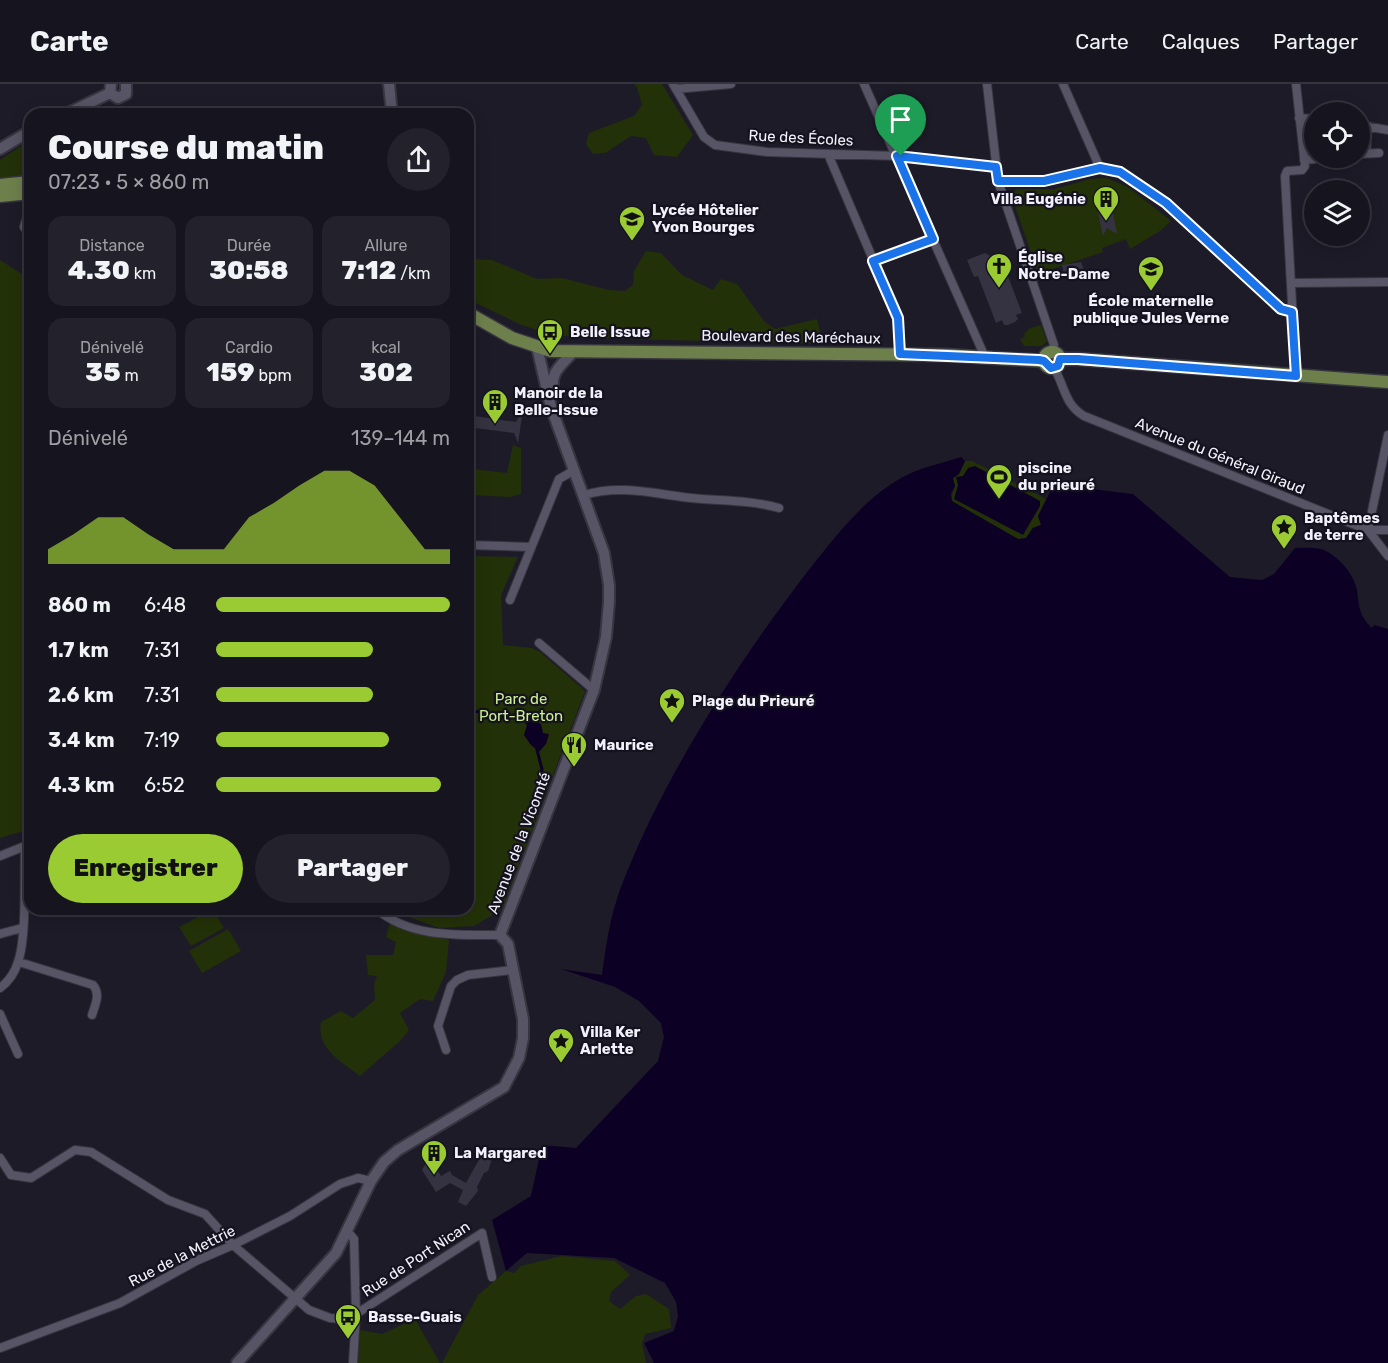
<!DOCTYPE html>
<html lang="fr">
<meta charset="utf-8">
<style>
:root{--surface:#16141f;--page:#23212c;--text:#f1f3f6;--muted:#9e9ea4;--line:#35333d;--accent:#9bcb33}
body{margin:0;font-family:Rubik,sans-serif;background:var(--page);color:var(--text);height:100vh;display:flex;flex-direction:column;font-size:22px;white-space:nowrap}
*{box-sizing:border-box;margin:0}
p{font-size:20px;color:var(--muted)}
.icon{flex:none;width:33px;height:33px;fill:none;stroke:currentColor;stroke-width:2;stroke-linecap:round;stroke-linejoin:round}
.map{position:relative;flex:1;overflow:hidden}
.drawer{position:absolute;left:24px;top:24px;width:450px;height:807px;display:flex;flex-direction:column;background:var(--surface);border-radius:18px;box-shadow:0 3px 15px #0003,0 0 0 2px var(--line)}
.drawer>*{flex:none}
.buttons{position:absolute;left:1304px;top:18px;display:grid;gap:12px}
.buttons a{display:grid;place-items:center;width:66px;height:66px;border-radius:50%;background:var(--surface);box-shadow:0 3px 15px #0003,0 0 0 2px var(--line);font-size:30px}
.pin{position:absolute;display:grid;place-items:center;width:51px;height:51px;color:#fff;margin:-62px -26px;border-radius:50% 50% 50% 0;rotate:-45deg;box-shadow:0 0 6px #0007}
.pin .icon{rotate:45deg}
.round{display:grid;place-items:center;flex:none;width:63px;height:63px;border-radius:32px;background:var(--page)}
.headline{display:flex;align-items:center;justify-content:space-between;height:102px;padding:0 24px}
h1{font-size:33px;font-weight:800;line-height:45px}
.stats{display:grid;grid-template-columns:repeat(3,1fr);gap:9px;height:102px;padding:6px 24px}
.stats div{display:grid;align-content:center;border-radius:15px;background:var(--page);text-align:center}
.stats b{font-size:26px;font-weight:800}
.stats small{font-size:16px;font-weight:400}
.stats p{font-size:16px}
.chart{height:168px;padding:12px 24px}
.chart p{display:flex;justify-content:space-between}
.chart svg{width:100%;height:108px;margin-top:6px;fill:var(--accent);opacity:.7}
.cta{display:flex;gap:12px;margin-top:auto;padding:12px 24px}
.cta a{flex:1;height:69px;border-radius:36px;background:var(--accent);color:#111;font-size:24px;font-weight:800;line-height:69px;text-align:center}
.cta a+a{background:var(--page);color:var(--text)}
ul{padding:0 24px;list-style:none;font-size:20px}
li{display:grid;grid-template-columns:96px 72px 1fr;align-items:center;height:45px}
li i{height:15px;border-radius:8px;background:var(--accent)}
header{display:flex;align-items:center;gap:36px;box-sizing:border-box;height:84px;padding:0 30px;background:var(--surface);border-bottom:2px solid var(--line)}
header strong{font-size:28px}
nav{display:flex;gap:33px;margin-inline-start:auto;font-size:21px}
.map>svg:first-child{display:block}
.green{fill:#233108}
.water{fill:#0d0025}
.lines{fill:none;stroke-linecap:round;stroke-linejoin:round}
.stream{stroke:#0d0025;stroke-width:3}
.building{fill:#353241}
.minor-casing{stroke:#373540;stroke-width:10}
.secondary-casing{stroke:#373540;stroke-width:14}
.primary-casing{stroke:#373540;stroke-width:15}
.minor{stroke:#575465;stroke-width:8}
.secondary{stroke:#575465;stroke-width:10}
.primary{stroke:#6d804c;stroke-width:12}
.route-casing{stroke:#fff;stroke-width:12}
.route{stroke:#1a73e8;stroke-width:8}
.labels{text-anchor:middle;dominant-baseline:central;stroke-width:4.5;stroke-linejoin:round;paint-order:stroke}
.street-label{font-size:15px;fill:#f2f1fb;stroke:#15121f}
.poi-label{font-size:15px;font-weight:bold;fill:#f2f1fb;stroke:#15121f;text-anchor:start}
.park-label{font-size:15px;fill:#ccf192;stroke:#15121f}
</style>
<header>
<strong>Carte</strong>
<nav><a>Carte</a><a>Calques</a><a>Partager</a></nav>
</header>
<div class="map">
<svg width="1388" height="1279" viewBox="0 0 1388 1279">
<rect width="100%" height="100%" fill="#1e1b29"/>
<path class="green" d="M634,0h28l31,51 -16,22 -23,-2 -8,-17 -15,-2 -26,17 -12,1 -7,-10 3,-11 45,-17 8,-11 -5,-18z
M30,56v38l-30,1v-19z
M1106,94l22,9 43,34 -11,10 -30,18 -4,-10 -24,9 1,4 -65,22 -27,-80 6,-5h37l37,-10z
M646,167l15,2 21,22 31,15 8,-11 16,5 27,37 11,8 42,-10 6,25 -237,-6 -37,-4 -30,-10 -51,-25v-40l24,1 45,19 25,-1 47,12 16,1 8,-6 1,-14z
M0,176l30,19v550l-30,9z
M1041,241l6,16 -5,5h-18l-4,-7 5,-2 -1,-3 6,-6z
M513,361l8,3v46l-11,3 -42,-2v-34l4,8 35,4z
M965,377h7l74,38 -8,17 3,9 -9,3 -6,10 -8,1 -64,-36 -3,-5 4,-12 -2,-7 6,-5z
M468,472l50,1 -17,38 2,50 29,3 8,4 45,39 -83,218 -28,17 -35,2 -52,-19h81z
M213,825l11,19 -33,18 -12,-19z
M390,839l59,17 -3,32 -13,29 -13,-2 -20,14 9,17 -8,10 -41,36c-18,-14 -44,-27 -39,-54l20,-11 12,7 22,-18 -1,-16 3,-8 -9,-1 -2,-20h27l3,-13 -10,-5z
M228,845l13,22 -39,22 -13,-22z
M562,1172l53,5 15,14 -19,17 -2,9 11,8 16,-13 10,-2 23,15 2,19 -26,6 -3,10 4,19h-204l36,-68 28,-24 8,2 7,-7z
M415,1235l25,44h-82l2,-33 22,4z"/>
<path class="water" d="M961,373l4,4 -6,13 -6,4 2,8 -4,8 1,7 66,38 8,-1 7,-10 8,-3 -3,-9 14,-28 15,-8 13,2 12,7 41,5 97,83 32,3 12,-6 21,-26c9,0 21,-1 29,2 15,7 30,24 33,40 2,16 2,26 15,38l2,-3 14,4v734h-734l-10,-20 30,-12 4,-15 -2,-14 -11,-19 -51,-25 -87,-5 -21,18 -14,-51 39,-24 11,-51 34,3 82,-87 6,-24 -3,-14 -22,-22 -24,-14 -54,-18 41,6c4,-30 8,-59 19,-88 42,-110 118,-227 190,-320 25,-31 54,-69 90,-89 18,-10 41,-15 60,-21z
M975,382l65,35v5l-17,29 -69,-36 4,-14 -2,-8 7,-1 5,-8z
M526,631l15,9 2,9 6,1 -3,10 -7,8 -9,-8 -6,-9 3,-10 -7,-7z"/>
<g class="lines">
<path class="stream" d="M468,627l16,1 7,8c13,1 22,-11 35,-1
M537,666l5,19 -4,17 6,6"/>
</g>
<path class="building" d="M1111,119l6,31 -10,-6 -4,8 -6,-29 8,5z
M985,169l9,5 10,-3 4,10 -4,1 18,47 -6,2 2,4 -3,3 -7,3h-4l-2,-5 -6,3 -18,-47 -4,1 -7,-17z
M1081,178l3,8 -20,5 -2,-10z
M523,326l-5,33 -4,-10 -46,-6v-12l48,7z
M486,1065l8,4 -6,18 -4,2 -7,14 1,4 -12,15 -8,-4 5,-12 -13,-7 -14,9 -14,-22 4,-7 5,1 4,6 2,-1 4,7 9,-5 2,4 14,8 15,-27 -1,-4z"/>
<g class="lines">
<g class="minor-casing">
<path id="minor" d="M673,0l31,53 11,8 52,7 130,4 99,11
M864,0l121,273
M987,0l11,97 56,164 -2,8
M1063,0l37,84
M676,5l55,-5
M1299,34l15,1
M1359,41l29,5
M1366,69l2,-27
M828,70l70,164 2,36
M1359,70l20,-1
M1304,76l22,-2
M998,97h46l56,-13 20,5 46,30 115,106 11,3
M30,131l-3,2 -3,10 6,9
M873,177l60,-22
M1291,199l97,-1
M1054,284c11,18 10,36 30,48l284,114h20
M1296,292l-11,-200 2,-5 15,-1 3,-4 -9,-82
M584,411c36,-11 71,-1 107,3 29,3 60,2 88,10
M1368,446l20,-95
M1368,446l20,26
M468,461l63,2
M510,516l49,-121 14,-8
M539,559l55,47
M0,772l30,-12
M376,825c35,29 82,26 124,26
M0,850l22,-6
M19,878l74,23c8,9 2,20 -1,30
M0,904c8,-6 15,-16 18,-26 9,-26 6,-86 7,-116
M0,930l18,40
M446,966l-8,-24 13,-40 6,-6 11,-5 45,-5
M0,1074l11,17 20,3 44,-28 16,2 77,48 37,14 28,31 76,65 21,8 26,2
M347,1147l7,8 2,75 -3,49
M356,1230l126,-81 10,44
M0,1264l120,-45 76,-42 37,-16 57,-29 50,-32 18,-6 13,3"/>
</g>
<g class="secondary-casing">
<path id="secondary" d="M111,0l-1,9 8,5 8,-4v-10
M389,0l3,30
M66,30l44,-21
M0,65l30,-18
M554,310c-5,-22 6,-27 19,-42
M237,1279l99,-110 35,-72 13,-19 14,-12 106,-63 15,-29 4,-20v-19l-15,-75 -8,-9 94,-245 12,-53 3,-35v-17l-5,-32 -53,-146 -14,-60"/>
</g>
<g class="primary-casing">
<path id="primary" d="M0,101l30,-3
M0,112l30,-3
M468,229l44,25 39,13 395,4 98,6
M1044 276a8 8 0 1 1 16 0a8 8 0 1 1-16 0Z
M1060,275h18l310,23"/>
</g>
<use href="#minor" class="minor"/>
<use href="#secondary" class="secondary"/>
<use href="#primary" class="primary"/>
</g>
<g class="lines">
<g class="route-casing">
<path id="route" d="M897,72l99,11 2,14h46l56,-13 20,4 46,31 115,106 11,3 4,64 -218,-17h-18l-2,7 -7,2 -7,-7 -5,-1 -139,-6 -2,-36 -25,-57 60,-22z"/>
</g>
<use href="#route" class="route"/>
</g>
<defs>
<g id="building-pin" transform="scale(1.35)"><path d="M0 17L-7.5 6A9.5 9.5 0 1 1 7.5 6Z" fill="#9bcb33" stroke="#15121f"/><path d="M-4-6H4V6H1V3H-1V6H-4ZM-2.5-4.3h1.7v1.8h-1.7ZM.8-4.3h1.7v1.8H.8ZM-2.5-1h1.7V.8h-1.7ZM.8-1h1.7V.8H.8Z" fill="#111"/></g>
<g id="school-pin" transform="scale(1.35)"><path d="M0 17L-7.5 6A9.5 9.5 0 1 1 7.5 6Z" fill="#9bcb33" stroke="#15121f"/><path d="M0-5L7-2L0 1L-7-2ZM-4 1L0 2.5L4 1V4Q0 6-4 4Z" fill="#111"/></g>
<g id="church-pin" transform="scale(1.35)"><path d="M0 17L-7.5 6A9.5 9.5 0 1 1 7.5 6Z" fill="#9bcb33" stroke="#15121f"/><path d="M-1.2-6h2.4v3.5h3.3v2.4h-3.3V6h-2.4V-.1h-3.3v-2.4h3.3Z" fill="#111"/></g>
<g id="bus-pin" transform="scale(1.35)"><path d="M0 17L-7.5 6A9.5 9.5 0 1 1 7.5 6Z" fill="#9bcb33" stroke="#15121f"/><path d="M-5-6H5V4H4V6H2V4H-2V6H-4V4H-5ZM-3.5-4V0h7V-4ZM-3.5 1.2v1.5H-2V1.2ZM2 1.2v1.5H3.5V1.2Z" fill="#111"/></g>
<g id="stadium-pin" transform="scale(1.35)"><path d="M0 17L-7.5 6A9.5 9.5 0 1 1 7.5 6Z" fill="#9bcb33" stroke="#15121f"/><path d="M0-5a6.5 5 0 1 0 0 10a6.5 5 0 1 0 0-10ZM-3.5-1.8h7v3.6h-7Z" fill="#111"/></g>
<g id="sight-pin" transform="scale(1.35)"><path d="M0 17L-7.5 6A9.5 9.5 0 1 1 7.5 6Z" fill="#9bcb33" stroke="#15121f"/><path d="M0-6L1.8-2.2L6-1.7L2.9 1.2L3.7 5.4L0 3.3L-3.7 5.4L-2.9 1.2L-6-1.7L-1.8-2.2Z" fill="#111"/></g>
<g id="restaurant-pin" transform="scale(1.35)"><path d="M0 17L-7.5 6A9.5 9.5 0 1 1 7.5 6Z" fill="#9bcb33" stroke="#15121f"/><path d="M-5-6h1v4h1v-4h1v4h1v-4h1v5L-1.5 .5V6h-2V.5L-5-1ZM5-6V6H3V1.5H1.5Q1.5-4 5-6Z" fill="#111"/></g>
</defs>
<g fill-rule="evenodd">
<use href="#building-pin" x="1106" y="115"/>
<use href="#school-pin" x="632" y="135"/>
<use href="#church-pin" x="999" y="182"/>
<use href="#school-pin" x="1151" y="185"/>
<use href="#bus-pin" x="550" y="248"/>
<use href="#building-pin" x="495" y="318"/>
<use href="#stadium-pin" x="999" y="393"/>
<use href="#sight-pin" x="1284" y="443"/>
<use href="#sight-pin" x="672" y="617"/>
<use href="#restaurant-pin" x="574" y="661"/>
<use href="#sight-pin" x="561" y="957"/>
<use href="#building-pin" x="434" y="1069"/>
<use href="#bus-pin" x="348" y="1233"/>
</g>
<g class="labels">
<g class="street-label">
<text transform="translate(801 54) rotate(3)">Rue des Écoles</text>
<text transform="translate(791 253) rotate(1)">Boulevard des Maréchaux</text>
<text transform="translate(1220 372) rotate(22)">Avenue du Général Giraud</text>
<text transform="translate(519 759) rotate(-69)">Avenue de la Vicomté</text>
<text transform="translate(182 1172) rotate(-27)">Rue de la Mettrie</text>
<text transform="translate(416 1175) rotate(-33)">Rue de Port Nican</text>
</g>
<g class="poi-label">
<text x="1086" y="115" text-anchor="end">Villa Eugénie</text>
<text x="652" y="126">Lycée Hôtelier<tspan x="652" dy="17">Yvon Bourges</tspan></text>
<text x="1018" y="173">Église<tspan x="1018" dy="17">Notre-Dame</tspan></text>
<text x="1151" y="217" text-anchor="middle">École maternelle<tspan x="1151" dy="17">publique Jules Verne</tspan></text>
<text x="570" y="248">Belle Issue</text>
<text x="514" y="309">Manoir de la<tspan x="514" dy="17">Belle-Issue</tspan></text>
<text x="1018" y="384">piscine<tspan x="1018" dy="17">du prieuré</tspan></text>
<text x="1304" y="434">Baptêmes<tspan x="1304" dy="17">de terre</tspan></text>
<text x="692" y="617">Plage du Prieuré</text>
<text x="594" y="661">Maurice</text>
<text x="580" y="948">Villa Ker<tspan x="580" dy="17">Arlette</tspan></text>
<text x="454" y="1069">La Margared</text>
<text x="368" y="1233">Basse-Guais</text>
</g>
<g class="park-label">
<text x="521" y="615">Parc de<tspan x="521" dy="17">Port-Breton</tspan></text>
</g>
</g>
</svg>
<div class="buttons">
<a><svg class="icon" aria-label="locate" viewBox="0 0 24 24"><circle cx="12" cy="12" r="6"/><path d="M12 2v4M12 18v4M2 12h4M18 12h4"/></svg></a>
<a><svg class="icon" aria-label="layers" viewBox="0 0 24 24"><path d="M12 4l9 5-9 5-9-5zM3 14l9 5 9-5"/></svg></a>
</div>
<div class="pin" style="left:901px;top:72px;background:#1e9e55"><svg class="icon" aria-label="arrive" viewBox="0 0 24 24"><path d="M6 21V4h12l-3 4 3 4H6"/></svg></div>
<section class="drawer">
<div class="headline"><div><h1>Course du matin</h1><p>07:23 · 5 × 860 m</p></div><a class="round"><svg class="icon" aria-label="share" viewBox="0 0 24 24"><path d="M12 15V3M7 8l5-5 5 5M5 13v7h14v-7"/></svg></a></div>
<div class="stats">
<div><p>Distance</p><b>4.30<small> km</small></b></div>
<div><p>Durée</p><b>30:58</b></div>
<div><p>Allure</p><b>7:12<small> /km</small></b></div>
</div>
<div class="stats">
<div><p>Dénivelé</p><b>35<small> m</small></b></div>
<div><p>Cardio</p><b>159<small> bpm</small></b></div>
<div><p>kcal</p><b>302</b></div>
</div>
<div class="chart"><p><span>Dénivelé</span>139–144 m</p>
<svg viewBox="0 0 160 44" preserveAspectRatio="none"><path d="M0 44V38L10 32L20 25L30 25L40 32L50 38L60 38L70 38L80 25L90 19L100 12L110 6L120 6L130 12L140 25L150 38L160 38V44z"/></svg>
</div>
<ul>
<li><b>860 m</b>6:48<i style="width:100%"></i></li>
<li><b>1.7 km</b>7:31<i style="width:67%"></i></li>
<li><b>2.6 km</b>7:31<i style="width:67%"></i></li>
<li><b>3.4 km</b>7:19<i style="width:74%"></i></li>
<li><b>4.3 km</b>6:52<i style="width:96%"></i></li>
</ul>
<div class="cta"><a>Enregistrer</a><a>Partager</a></div>
</section>
</div>
